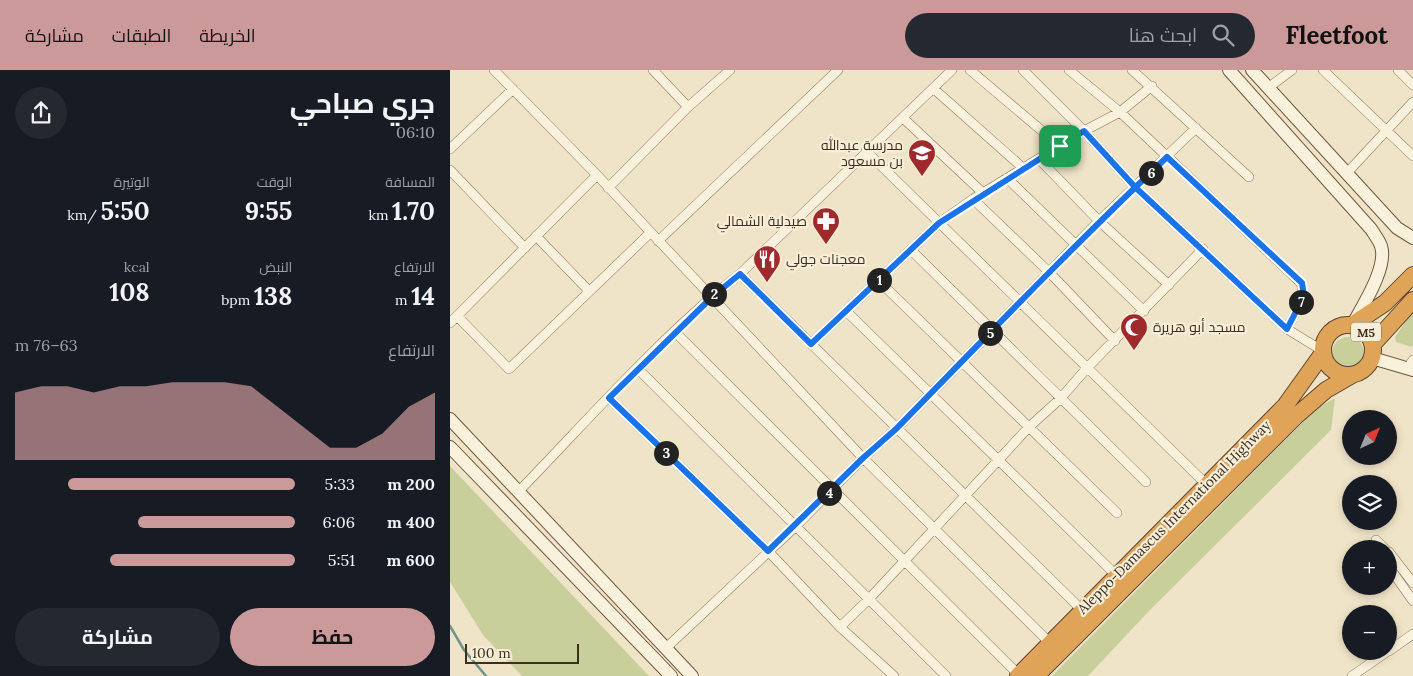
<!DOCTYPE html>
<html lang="ar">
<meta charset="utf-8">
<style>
:root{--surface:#171b24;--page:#242831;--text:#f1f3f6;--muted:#9ea1a6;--accent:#cc999b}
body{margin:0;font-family:Lora,Cairo,serif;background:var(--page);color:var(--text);direction:rtl;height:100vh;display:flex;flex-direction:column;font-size:19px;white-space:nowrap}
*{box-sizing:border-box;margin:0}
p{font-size:16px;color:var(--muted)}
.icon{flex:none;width:28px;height:28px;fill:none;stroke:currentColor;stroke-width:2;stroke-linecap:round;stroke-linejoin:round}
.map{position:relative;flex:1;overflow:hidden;direction:ltr}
.details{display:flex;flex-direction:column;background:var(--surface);width:450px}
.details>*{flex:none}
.needle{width:32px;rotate:43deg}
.controls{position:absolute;left:892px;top:340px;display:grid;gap:10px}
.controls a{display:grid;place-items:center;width:55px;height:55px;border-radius:50%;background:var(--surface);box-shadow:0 2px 8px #0003;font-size:25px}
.scale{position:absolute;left:15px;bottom:12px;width:114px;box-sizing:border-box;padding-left:5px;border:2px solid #3d2e20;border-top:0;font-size:14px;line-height:18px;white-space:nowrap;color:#3d2e20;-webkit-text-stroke:4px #f7eed8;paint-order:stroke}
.pin{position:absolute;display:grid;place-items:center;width:42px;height:42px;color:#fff;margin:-21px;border-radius:10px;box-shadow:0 2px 8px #0006}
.km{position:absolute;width:25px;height:25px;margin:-12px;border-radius:50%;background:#222;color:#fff;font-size:14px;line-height:25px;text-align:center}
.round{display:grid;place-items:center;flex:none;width:52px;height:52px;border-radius:26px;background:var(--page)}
.head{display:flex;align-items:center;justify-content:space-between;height:85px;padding:0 15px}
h1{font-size:28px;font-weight:700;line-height:38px}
.metrics{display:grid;grid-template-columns:repeat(3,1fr);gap:8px;height:85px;padding:5px 15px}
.metrics div{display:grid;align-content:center}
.metrics b{font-size:25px;font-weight:700}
.metrics small{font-size:14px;font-weight:400}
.metrics p{font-size:14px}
.chart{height:140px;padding:10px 15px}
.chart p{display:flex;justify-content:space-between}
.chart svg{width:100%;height:90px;margin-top:5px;fill:var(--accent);opacity:.7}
.action{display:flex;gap:10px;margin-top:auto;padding:10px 15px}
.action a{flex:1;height:58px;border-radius:30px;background:var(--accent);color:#111;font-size:20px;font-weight:700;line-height:58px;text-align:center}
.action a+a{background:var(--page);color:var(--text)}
ul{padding:0 15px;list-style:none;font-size:16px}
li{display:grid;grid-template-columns:80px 60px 1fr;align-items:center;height:38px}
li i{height:12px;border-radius:6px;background:var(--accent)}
header{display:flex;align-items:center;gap:30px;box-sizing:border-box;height:70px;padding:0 25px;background:var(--accent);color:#111}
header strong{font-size:24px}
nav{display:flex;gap:28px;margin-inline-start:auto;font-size:18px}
.search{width:350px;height:45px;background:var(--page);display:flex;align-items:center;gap:12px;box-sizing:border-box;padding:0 18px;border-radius:28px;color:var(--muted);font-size:19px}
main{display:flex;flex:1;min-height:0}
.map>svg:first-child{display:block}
.green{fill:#c9cf9b}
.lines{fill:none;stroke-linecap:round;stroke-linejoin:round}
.stream{stroke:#6f938a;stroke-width:2.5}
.street-casing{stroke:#8d765c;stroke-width:10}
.secondary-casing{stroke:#6f573f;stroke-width:14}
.highway-casing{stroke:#5b4430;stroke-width:18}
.street{stroke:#faf1dc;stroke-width:9}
.secondary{stroke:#faf1dc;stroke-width:12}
.highway{stroke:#e0a458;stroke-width:16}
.route-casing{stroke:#fff;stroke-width:10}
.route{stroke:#1a73e8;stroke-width:6}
.labels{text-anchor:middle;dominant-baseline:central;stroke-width:4.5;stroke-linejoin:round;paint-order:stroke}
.shield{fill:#f7eed8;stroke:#756857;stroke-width:1}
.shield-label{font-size:12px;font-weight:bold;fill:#3d2e20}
.poi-label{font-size:14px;fill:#3d2e20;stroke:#f7eed8;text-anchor:end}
.street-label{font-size:14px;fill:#3d2e20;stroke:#f7eed8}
</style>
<header>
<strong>Fleetfoot</strong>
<div class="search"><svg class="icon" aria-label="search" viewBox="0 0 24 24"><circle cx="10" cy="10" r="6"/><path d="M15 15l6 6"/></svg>ابحث هنا</div>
<nav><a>الخريطة</a><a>الطبقات</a><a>مشاركة</a></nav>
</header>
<main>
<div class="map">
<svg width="963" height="606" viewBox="0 0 963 606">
<rect width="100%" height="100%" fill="#f0e4c8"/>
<path class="green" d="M963,241v34l-2,2 -15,-5 -1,-5z
M882 283a16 16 0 1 1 32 0a16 16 0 1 1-32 0Z
M885,328l-4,32 -182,181 -61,65h-36l264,-267z
M0,396l199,210h-127l-39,-41 -33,-53z"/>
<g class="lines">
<path class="stream" d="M0,556l14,24 22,26"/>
<g class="street-casing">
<path id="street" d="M44,0l103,105 266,283 187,185
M203,0l35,37
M520,0l90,76
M573,0l61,61 51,56 152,142 36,22
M619,0l51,42 181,171 3,13 -17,33
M682,0l117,107
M873,0l90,86
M948,0l15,15
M818,18l24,-18
M484,19l89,79
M453,48l80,75
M0,79l63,-60
M416,81l340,333
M589,89l60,62 70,64
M0,100l75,78
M896,104l67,-72
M557,108l137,133
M158,118l80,-81 42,-37
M523,129l76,73 66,69
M86,166l53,55
M208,171l180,-171
M462,181l234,231
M290,204l342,336
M428,210l239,233
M396,241l271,265
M7,246l52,53 141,-136
M0,253l147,-148
M225,262l344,343
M361,274l128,-121 34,-24 111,-68 36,-19 32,-26
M961,293l2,-3
M188,299l308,307
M159,328l159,153 72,76 54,49
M68,422c72,-74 141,-154 222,-218l212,-204
M926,470l9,9
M939,482l24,31
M939,497l24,34
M390,557l29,-28 160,-172 31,-28 27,-31 116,-119
M216,578l130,-122 67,-68 33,-29 203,-208 97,-93
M939,581l24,-17
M902,606l36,-25"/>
</g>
<g class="secondary-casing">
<path id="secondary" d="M779,0l142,159c3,5 8,11 10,17 7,21 -18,59 -28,78
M802,0l145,158 16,10
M922,288l41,12
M0,349l242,257
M0,377l221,229"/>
</g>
<g class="highway-casing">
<path id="highway" d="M902,255l33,-22 28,-28
M873 280a25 25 0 1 1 50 0a25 25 0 1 1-50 0Z
M923,274l40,-44
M568,606l267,-270 38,-53
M586,606l260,-260 30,-26 26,-15"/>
</g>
<use href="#street" class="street"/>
<use href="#secondary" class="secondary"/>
<use href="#highway" class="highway"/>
</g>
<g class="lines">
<g class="route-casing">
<path id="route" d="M610,76l-121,77 -128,121 -71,-70 -28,23 -103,101 159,153 95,-93 33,-29c90,-92 178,-184 271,-272l135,126 2,13 -17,33 -152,-142 -51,-56 -24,15"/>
</g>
<use href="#route" class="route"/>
</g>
<defs>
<g id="school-pin" transform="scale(1.4375)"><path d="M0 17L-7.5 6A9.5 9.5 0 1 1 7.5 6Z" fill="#9e2a2b" stroke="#f7eed8"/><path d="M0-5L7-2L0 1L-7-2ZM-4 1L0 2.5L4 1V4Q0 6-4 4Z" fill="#fff"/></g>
<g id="pharmacy-pin" transform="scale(1.4375)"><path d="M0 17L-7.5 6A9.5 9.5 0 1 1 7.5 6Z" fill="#9e2a2b" stroke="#f7eed8"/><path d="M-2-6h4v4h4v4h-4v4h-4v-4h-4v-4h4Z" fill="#fff"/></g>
<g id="restaurant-pin" transform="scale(1.4375)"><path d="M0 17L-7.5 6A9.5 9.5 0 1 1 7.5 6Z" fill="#9e2a2b" stroke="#f7eed8"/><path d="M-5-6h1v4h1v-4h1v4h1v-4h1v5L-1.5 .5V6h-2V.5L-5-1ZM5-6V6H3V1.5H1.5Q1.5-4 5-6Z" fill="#fff"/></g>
<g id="mosque-pin" transform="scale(1.4375)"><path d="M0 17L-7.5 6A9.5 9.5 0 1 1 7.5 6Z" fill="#9e2a2b" stroke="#f7eed8"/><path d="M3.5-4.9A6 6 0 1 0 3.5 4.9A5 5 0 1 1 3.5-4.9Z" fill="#fff"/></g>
</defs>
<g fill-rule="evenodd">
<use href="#school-pin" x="472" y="83"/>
<use href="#pharmacy-pin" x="376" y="151"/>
<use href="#restaurant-pin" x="317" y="189"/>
<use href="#mosque-pin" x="684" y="257"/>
</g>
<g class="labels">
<rect class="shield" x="901" y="252.5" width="30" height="19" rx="4"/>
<g class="shield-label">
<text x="916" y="262">M5</text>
</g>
<g class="poi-label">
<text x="453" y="75">مدرسة عبدالله<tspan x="453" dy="16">بن مسعود</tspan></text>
<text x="357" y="151">صيدلية الشمالي</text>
<text x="336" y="189" text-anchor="start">معجنات جولي</text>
<text x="703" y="257" text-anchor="start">مسجد أبو هريرة</text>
</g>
<g class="street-label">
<text transform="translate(724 447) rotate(-45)">Aleppo-Damascus International Highway</text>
</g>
</g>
</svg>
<div class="controls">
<a><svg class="needle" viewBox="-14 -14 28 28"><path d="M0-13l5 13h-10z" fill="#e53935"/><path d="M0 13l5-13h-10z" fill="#9ea1a6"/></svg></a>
<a><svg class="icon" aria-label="layers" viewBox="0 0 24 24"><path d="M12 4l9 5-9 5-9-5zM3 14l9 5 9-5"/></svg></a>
<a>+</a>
<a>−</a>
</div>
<div class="scale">100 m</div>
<div class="pin" style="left:610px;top:76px;background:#1e9e55"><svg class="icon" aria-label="arrive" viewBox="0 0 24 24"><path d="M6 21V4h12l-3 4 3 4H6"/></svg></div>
<b class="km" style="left:429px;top:210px">1</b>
<b class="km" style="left:264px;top:224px">2</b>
<b class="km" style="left:216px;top:383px">3</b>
<b class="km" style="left:379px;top:423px">4</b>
<b class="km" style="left:540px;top:263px">5</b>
<b class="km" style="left:701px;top:103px">6</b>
<b class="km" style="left:851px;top:232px">7</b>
</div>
<section class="details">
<div class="head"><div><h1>جري صباحي</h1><p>06:10</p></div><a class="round"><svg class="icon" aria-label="share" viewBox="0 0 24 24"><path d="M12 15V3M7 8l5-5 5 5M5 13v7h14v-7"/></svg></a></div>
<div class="metrics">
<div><p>المسافة</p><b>1.70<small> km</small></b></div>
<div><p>الوقت</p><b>9:55</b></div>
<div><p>الوتيرة</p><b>5:50<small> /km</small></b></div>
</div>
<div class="metrics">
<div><p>الارتفاع</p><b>14<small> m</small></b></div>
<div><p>النبض</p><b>138<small> bpm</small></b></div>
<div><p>kcal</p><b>108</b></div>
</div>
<div class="chart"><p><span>الارتفاع</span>63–76 m</p>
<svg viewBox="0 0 160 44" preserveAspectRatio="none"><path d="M0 44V11L10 8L20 8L30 11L40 8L50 8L60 6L70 6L80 6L90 8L100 18L110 28L120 38L130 38L140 31L150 18L160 11V44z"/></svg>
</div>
<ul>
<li><b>200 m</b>5:33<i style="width:81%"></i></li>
<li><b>400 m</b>6:06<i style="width:56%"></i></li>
<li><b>600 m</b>5:51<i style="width:66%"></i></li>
</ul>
<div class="action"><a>حفظ</a><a>مشاركة</a></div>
</section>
</main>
